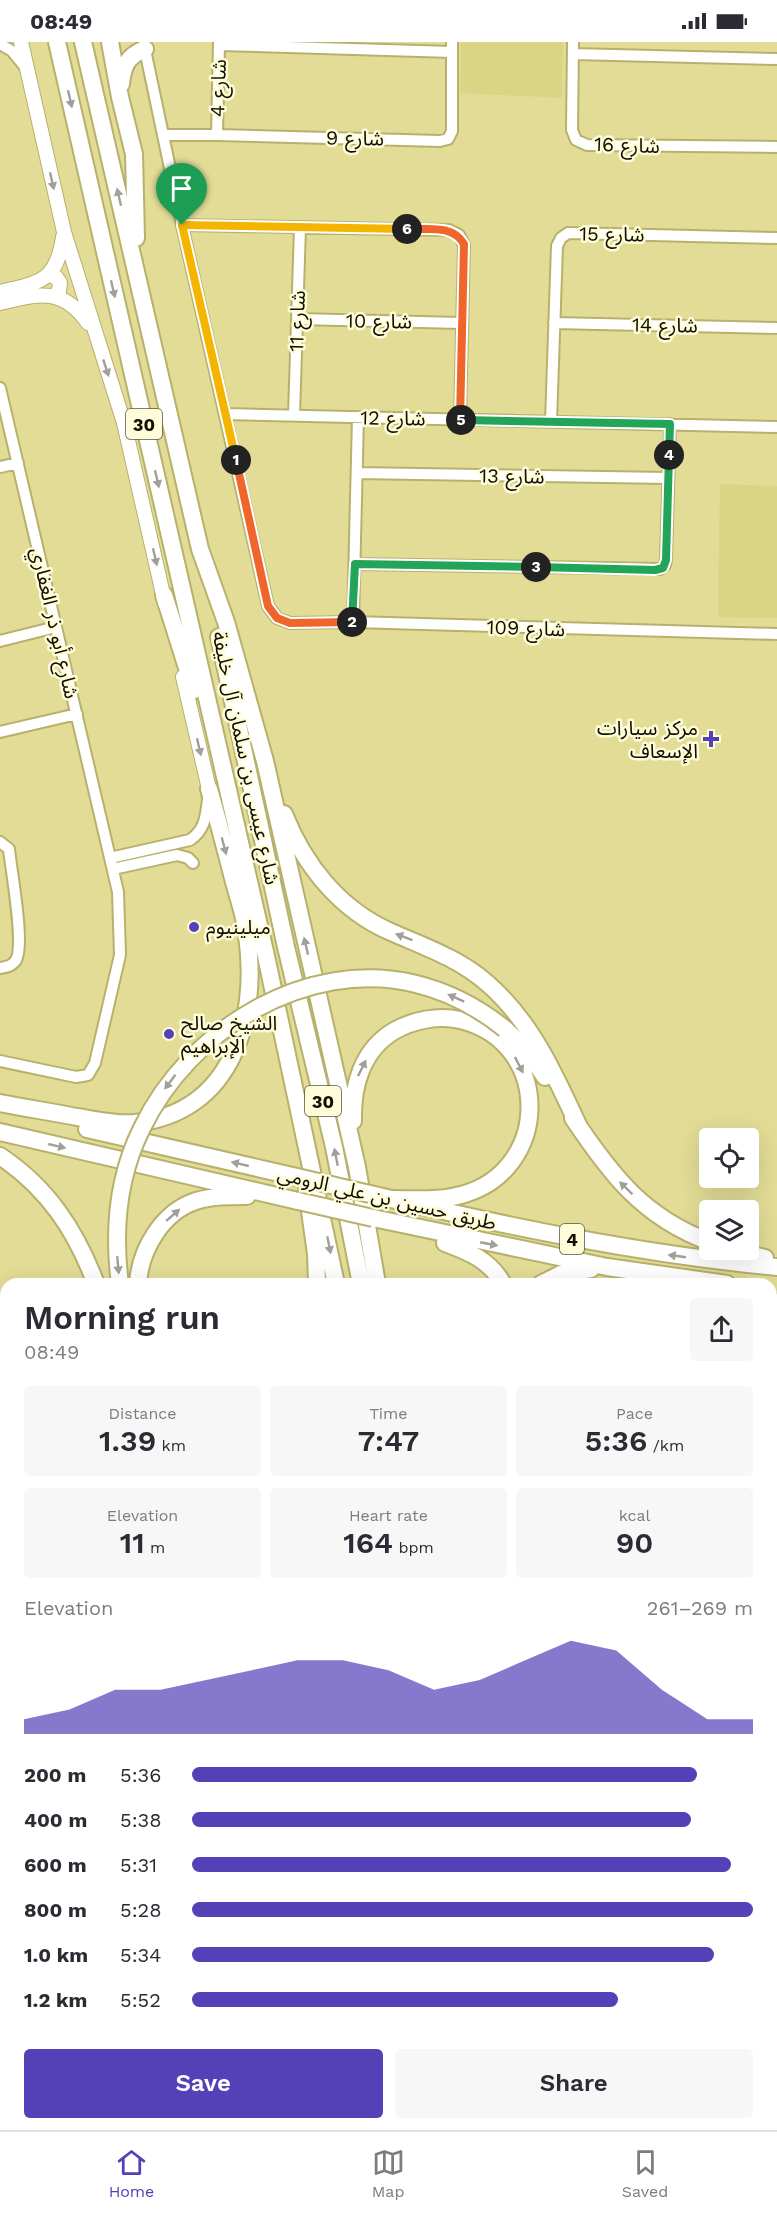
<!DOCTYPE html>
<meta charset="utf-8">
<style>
:root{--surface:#fff;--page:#f7f7f7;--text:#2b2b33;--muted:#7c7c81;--line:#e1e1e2;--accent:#5441b8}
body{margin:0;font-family:"Work Sans","Noto Sans Arabic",sans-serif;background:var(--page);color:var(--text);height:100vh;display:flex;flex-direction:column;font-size:22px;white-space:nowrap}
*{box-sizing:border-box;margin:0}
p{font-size:20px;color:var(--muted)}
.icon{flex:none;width:33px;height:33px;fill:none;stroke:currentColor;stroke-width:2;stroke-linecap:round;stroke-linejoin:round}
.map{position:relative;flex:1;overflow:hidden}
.sheet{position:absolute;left:0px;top:1236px;width:777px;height:852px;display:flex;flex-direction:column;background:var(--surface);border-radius:18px 18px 0 0;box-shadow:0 6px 24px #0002}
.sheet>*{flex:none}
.controls{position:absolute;left:699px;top:1086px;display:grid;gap:12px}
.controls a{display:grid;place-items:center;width:60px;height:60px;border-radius:6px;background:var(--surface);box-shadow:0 6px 24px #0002;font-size:30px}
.pin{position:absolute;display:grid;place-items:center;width:51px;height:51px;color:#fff;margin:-62px -26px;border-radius:50% 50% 50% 0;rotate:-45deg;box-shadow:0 0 6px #0007}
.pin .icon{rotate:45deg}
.km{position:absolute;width:30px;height:30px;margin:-15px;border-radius:50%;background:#222;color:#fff;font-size:16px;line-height:30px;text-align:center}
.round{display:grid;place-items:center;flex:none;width:63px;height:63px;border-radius:6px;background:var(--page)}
.overview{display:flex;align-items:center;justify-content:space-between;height:102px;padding:0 24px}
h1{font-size:33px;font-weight:600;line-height:45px}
.metrics{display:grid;grid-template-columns:repeat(3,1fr);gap:9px;height:102px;padding:6px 24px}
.metrics div{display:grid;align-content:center;border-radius:6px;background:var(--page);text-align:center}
.metrics b{font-size:30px;font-weight:600}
.metrics small{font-size:16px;font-weight:400}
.metrics p{font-size:16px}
.chart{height:168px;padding:12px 24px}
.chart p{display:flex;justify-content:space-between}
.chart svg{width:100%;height:108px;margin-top:6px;fill:var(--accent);opacity:.7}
.action{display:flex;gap:12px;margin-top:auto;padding:12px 24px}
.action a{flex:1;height:69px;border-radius:6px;background:var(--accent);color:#fff;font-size:24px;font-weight:600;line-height:69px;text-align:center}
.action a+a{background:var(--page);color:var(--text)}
ul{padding:0 24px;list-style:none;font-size:20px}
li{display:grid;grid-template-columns:96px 72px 1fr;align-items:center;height:45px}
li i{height:15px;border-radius:8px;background:var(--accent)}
.status{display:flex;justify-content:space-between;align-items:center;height:42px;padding:0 30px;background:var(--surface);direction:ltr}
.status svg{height:16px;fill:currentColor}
.tab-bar{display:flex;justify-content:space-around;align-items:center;height:84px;border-top:2px solid var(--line);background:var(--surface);font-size:16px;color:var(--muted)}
.tab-bar a{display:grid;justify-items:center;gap:3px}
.tab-bar .current{color:var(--accent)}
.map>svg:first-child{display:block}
.built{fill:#dad485}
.green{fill:#79b69a}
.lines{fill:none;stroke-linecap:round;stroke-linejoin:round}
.minor-casing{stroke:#b7b16c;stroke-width:14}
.major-casing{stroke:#b7b16c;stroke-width:16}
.highway-casing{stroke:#b7b16c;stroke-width:20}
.minor{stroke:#fff;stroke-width:10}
.major{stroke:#fff;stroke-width:14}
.highway{stroke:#fff;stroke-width:16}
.highway-bridge-casing{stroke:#b7b16c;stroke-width:20;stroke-linecap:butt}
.highway-bridge{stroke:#fff;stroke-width:16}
.oneway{fill:#a09f99}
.split-1-casing{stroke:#fff;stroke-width:12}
.split-2-casing{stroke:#fff;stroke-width:12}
.split-3-casing{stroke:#fff;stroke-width:12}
.split-4-casing{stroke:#fff;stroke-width:12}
.split-5-casing{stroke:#fff;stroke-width:12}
.split-6-casing{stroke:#fff;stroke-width:12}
.split-7-casing{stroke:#fff;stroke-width:12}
.split-1{stroke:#f5b400;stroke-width:8}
.split-2{stroke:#f0652b;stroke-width:8}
.split-3{stroke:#22a559;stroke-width:8}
.split-4{stroke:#22a559;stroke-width:8}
.split-5{stroke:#22a559;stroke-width:8}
.split-6{stroke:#f0652b;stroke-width:8}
.split-7{stroke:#f5b400;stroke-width:8}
.poi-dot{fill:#5441b8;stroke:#fefcd9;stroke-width:2}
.labels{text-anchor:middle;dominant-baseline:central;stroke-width:5;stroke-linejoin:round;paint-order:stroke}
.shield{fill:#fefcd9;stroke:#585541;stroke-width:1.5}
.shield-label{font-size:18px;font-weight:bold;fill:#110e00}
.street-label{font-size:20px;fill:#110e00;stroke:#fefcd9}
.poi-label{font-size:20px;fill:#110e00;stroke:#fefcd9;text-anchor:start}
</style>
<div class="status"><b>08:49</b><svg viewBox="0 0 49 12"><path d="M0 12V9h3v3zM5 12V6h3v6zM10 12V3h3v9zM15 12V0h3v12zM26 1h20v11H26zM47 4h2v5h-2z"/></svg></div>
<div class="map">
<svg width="777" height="2088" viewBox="0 0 777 2088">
<rect width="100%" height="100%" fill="#e2dc96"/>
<path class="built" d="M461,0h102l-1,56 -102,-5z
M720,442l57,2v132l-59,-1z"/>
<path class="green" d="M0,1905l6,8 -1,35 -5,-6z
M0,1948l6,7v41l-6,5z"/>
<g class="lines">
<g class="minor-casing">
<path id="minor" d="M573,0l-1,88 4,10 11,5 190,2
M0,2l12,7 14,17
M144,3l38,180 86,381 9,12 13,5 63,-1 424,12
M219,3l233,7
M573,12l204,5
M165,93h52l223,6 8,-2 4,-8v-89
M217,93l2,-93
M182,183l267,5 10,5 5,10 -4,175
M298,277l163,4
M554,281l223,5
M0,346l118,504 2,63 -25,108 -7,12 -12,2 -76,-16
M226,372l551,13
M294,373l6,-188
M551,380l6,-176 4,-8 7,-5 209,5
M0,425l18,-4
M357,431l311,5
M355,522l305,5 5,-4 1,-5 4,-136
M353,580l5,-205
M0,599l56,-14
M0,690l77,-18
M0,800l9,7c2,21 16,95 7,111 -4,6 -9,7 -16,8
M110,816l80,-18c15,-10 16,-24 18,-41
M113,827l64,-14 11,3 5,5
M771,1359l6,-1
M0,1490l6,1
M771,1635h6
M771,1699l6,2
M771,1773l6,-2
M0,1882l6,2
M771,1948l6,-2
M771,2023l6,15
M57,2082v6
M193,2082v6
M341,2082l1,6
M568,2082v6
M649,2082l2,6
M221,2088l22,-6
M743,2088l34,-7"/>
</g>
<g class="major-casing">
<path id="major" d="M21,0l43,190 60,191 41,180
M49,233l7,2 4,6 -1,8 -5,5
M0,250c41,-10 56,-10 63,-55
M0,261c38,-9 62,-17 88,20
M183,635l26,112"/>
</g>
<g class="highway-casing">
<path id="highway" d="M57,0l209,914 70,328
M83,0l117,507 26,73 39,139 92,406 20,117
M110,0l10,55 14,57 2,84
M121,42c2,-18 6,-28 24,-35
M164,553l30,95
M219,595l67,310 48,200 27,137
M284,772c20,51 56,96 107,118 34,15 67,26 96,51 45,39 68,92 92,144
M505,987l20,19 20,29
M0,1061c26,5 51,9 77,14 19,3 39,8 58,6 97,-10 124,-104 112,-188 -2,-18 -8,-35 -13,-53 -8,-31 -16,-62 -25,-93
M573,1076c38,57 71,100 137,124
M353,1079c-1,-35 9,-71 41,-90 19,-11 45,-16 66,-11 93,22 92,151 1,175 -22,6 -46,4 -68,4
M87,1087l210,48
M0,1090l298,69
M0,1114c48,32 76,75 96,128
M307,1148l9,64 1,30
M370,1152c135,32 269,60 407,73
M373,1176l234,49 120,17
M445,1201c24,9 45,17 58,41
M732,1208l33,8
M138,1242c2,-34 24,-72 58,-83 16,-5 34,-5 51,-5
M541,1242l20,-10 30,-5
M771,1259l6,2
M402,2082v6
M430,2082v6"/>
</g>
<use href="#minor" class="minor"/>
<use href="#major" class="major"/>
<use href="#highway" class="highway"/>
<g class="highway-bridge-casing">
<path id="highway-bridge" d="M297,1135l73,17
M298,1159l75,17
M120,1242c-7,-53 -2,-108 22,-156 47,-98 164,-171 274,-144 33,8 63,24 89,45"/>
</g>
<use href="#highway-bridge" class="highway-bridge"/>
</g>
<defs><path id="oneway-solid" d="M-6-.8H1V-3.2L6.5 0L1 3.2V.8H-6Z" transform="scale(1.5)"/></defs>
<g class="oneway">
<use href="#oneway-solid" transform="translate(70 57) rotate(77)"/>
<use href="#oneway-solid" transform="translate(52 139) rotate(77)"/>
<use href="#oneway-solid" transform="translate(119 155) rotate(-103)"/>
<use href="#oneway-solid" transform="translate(113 247) rotate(77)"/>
<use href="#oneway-solid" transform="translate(106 326) rotate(72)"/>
<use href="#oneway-solid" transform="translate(157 437) rotate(77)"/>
<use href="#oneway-solid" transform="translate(155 515) rotate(77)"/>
<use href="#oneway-solid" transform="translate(199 705) rotate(77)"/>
<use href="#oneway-solid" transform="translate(224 804) rotate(75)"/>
<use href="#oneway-solid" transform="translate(404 895) rotate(-159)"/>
<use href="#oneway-solid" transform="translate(306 904) rotate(-103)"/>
<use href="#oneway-solid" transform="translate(456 956) rotate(-156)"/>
<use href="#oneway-solid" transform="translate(519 1023) rotate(63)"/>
<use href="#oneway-solid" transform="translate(362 1026) rotate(-64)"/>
<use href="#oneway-solid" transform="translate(170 1040) rotate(127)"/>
<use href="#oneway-solid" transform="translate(57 1104) rotate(13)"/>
<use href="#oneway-solid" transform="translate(336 1115) rotate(-101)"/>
<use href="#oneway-solid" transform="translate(240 1122) rotate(-167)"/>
<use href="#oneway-solid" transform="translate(626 1146) rotate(-136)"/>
<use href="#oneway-solid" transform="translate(173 1173) rotate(-41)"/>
<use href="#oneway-solid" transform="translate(489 1202) rotate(11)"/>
<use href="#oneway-solid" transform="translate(329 1203) rotate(79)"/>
<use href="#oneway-solid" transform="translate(677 1214) rotate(-172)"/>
<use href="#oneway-solid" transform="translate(118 1223) rotate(85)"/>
</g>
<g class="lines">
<g class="split-1-casing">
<path id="split-1" d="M182,183l54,235"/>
</g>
<g class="split-2-casing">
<path id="split-2" d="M236,418l32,146 9,12 13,5 62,-1"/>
</g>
<g class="split-3-casing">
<path id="split-3" d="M352,580l3,-58 181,3"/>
</g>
<g class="split-4-casing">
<path id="split-4" d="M536,525l119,3 8,-2 3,-8 3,-105"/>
</g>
<g class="split-5-casing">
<path id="split-5" d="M461,378l209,4 -1,31"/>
</g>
<g class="split-6-casing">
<path id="split-6" d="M407,187c21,1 45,-5 57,15l-4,176h1"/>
</g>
<g class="split-7-casing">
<path id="split-7" d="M182,183l225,4"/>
</g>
<use href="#split-1" class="split-1"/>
<use href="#split-2" class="split-2"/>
<use href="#split-3" class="split-3"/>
<use href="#split-4" class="split-4"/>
<use href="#split-5" class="split-5"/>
<use href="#split-6" class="split-6"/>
<use href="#split-7" class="split-7"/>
</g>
<g class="poi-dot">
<path d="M708 688h6v6h6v6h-6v6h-6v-6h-6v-6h6z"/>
<circle cx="194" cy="885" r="6"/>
<circle cx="169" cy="992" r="6"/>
</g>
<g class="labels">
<g class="shield">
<rect x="126" y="367" width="36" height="30" rx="4.5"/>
<rect x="305" y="1044" width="36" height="30" rx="4.5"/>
<rect x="560" y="1182" width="24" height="30" rx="4.5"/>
</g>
<g class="shield-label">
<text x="144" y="382">30</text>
<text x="323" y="1059">30</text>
<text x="572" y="1197">4</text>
</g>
<g class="street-label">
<text transform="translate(218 46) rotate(-88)">شارع 4</text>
<text transform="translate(355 96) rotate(1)">شارع 9</text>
<text transform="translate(627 103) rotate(2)">شارع 16</text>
<text transform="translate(612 192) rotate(1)">شارع 15</text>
<text transform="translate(297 279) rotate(-88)">شارع 11</text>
<text transform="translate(379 279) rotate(1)">شارع 10</text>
<text transform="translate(665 283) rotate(1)">شارع 14</text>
<text transform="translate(393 376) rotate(1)">شارع 12</text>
<text transform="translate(512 434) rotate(1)">شارع 13</text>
<text transform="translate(55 581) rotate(77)">شارع أبو ذر الغفاري</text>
<text transform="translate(526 586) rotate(2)">شارع 109</text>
<text transform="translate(246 716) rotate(78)">شارع عيسى بن سلمان آل خليفة</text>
<text transform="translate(387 1156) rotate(13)">طريق حسين بن علي الرومي</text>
</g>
<g class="poi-label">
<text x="698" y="686" text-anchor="end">مركز سيارات<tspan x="698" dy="23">الإسعاف</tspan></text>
<text x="206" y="885">ميلينيوم</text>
<text x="181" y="981">الشيخ صالح<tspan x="181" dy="23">الإبراهيم</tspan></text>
</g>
</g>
</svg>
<div class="controls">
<a><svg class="icon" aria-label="locate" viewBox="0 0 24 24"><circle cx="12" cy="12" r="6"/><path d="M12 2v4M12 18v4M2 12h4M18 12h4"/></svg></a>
<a><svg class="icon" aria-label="layers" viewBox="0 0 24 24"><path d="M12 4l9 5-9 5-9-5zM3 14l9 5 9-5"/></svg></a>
</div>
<div class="pin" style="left:182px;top:183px;background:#1e9e55"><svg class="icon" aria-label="arrive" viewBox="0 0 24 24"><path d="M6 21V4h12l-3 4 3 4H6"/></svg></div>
<b class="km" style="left:236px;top:418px">1</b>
<b class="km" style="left:352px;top:580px">2</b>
<b class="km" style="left:536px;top:525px">3</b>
<b class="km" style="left:669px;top:413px">4</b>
<b class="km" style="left:461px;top:378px">5</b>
<b class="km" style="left:407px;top:187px">6</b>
<section class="sheet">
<div class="overview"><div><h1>Morning run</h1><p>08:49</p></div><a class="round"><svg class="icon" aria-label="share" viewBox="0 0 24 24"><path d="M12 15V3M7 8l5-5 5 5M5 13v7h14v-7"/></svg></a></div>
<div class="metrics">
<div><p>Distance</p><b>1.39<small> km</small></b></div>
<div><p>Time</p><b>7:47</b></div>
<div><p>Pace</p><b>5:36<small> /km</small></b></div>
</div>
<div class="metrics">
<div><p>Elevation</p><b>11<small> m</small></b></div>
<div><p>Heart rate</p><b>164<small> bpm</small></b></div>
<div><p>kcal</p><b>90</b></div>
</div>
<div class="chart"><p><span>Elevation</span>261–269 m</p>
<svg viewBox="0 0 160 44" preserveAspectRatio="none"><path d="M0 44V38L10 34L20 26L30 26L40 22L50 18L60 14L70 14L80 18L90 26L100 22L110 14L120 6L130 10L140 26L150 38L160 38V44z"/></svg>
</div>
<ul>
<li><b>200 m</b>5:36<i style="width:90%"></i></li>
<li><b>400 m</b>5:38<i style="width:89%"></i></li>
<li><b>600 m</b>5:31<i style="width:96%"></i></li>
<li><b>800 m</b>5:28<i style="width:100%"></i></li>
<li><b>1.0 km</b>5:34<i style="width:93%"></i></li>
<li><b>1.2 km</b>5:52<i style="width:76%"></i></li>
</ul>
<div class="action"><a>Save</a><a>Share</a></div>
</section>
</div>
<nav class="tab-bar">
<a class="current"><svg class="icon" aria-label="home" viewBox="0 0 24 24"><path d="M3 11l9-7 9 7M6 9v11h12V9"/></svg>Home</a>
<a><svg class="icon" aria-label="map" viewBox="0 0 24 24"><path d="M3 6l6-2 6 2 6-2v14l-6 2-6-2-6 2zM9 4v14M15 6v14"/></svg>Map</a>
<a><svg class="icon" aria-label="saved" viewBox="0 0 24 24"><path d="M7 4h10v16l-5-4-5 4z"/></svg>Saved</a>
</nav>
